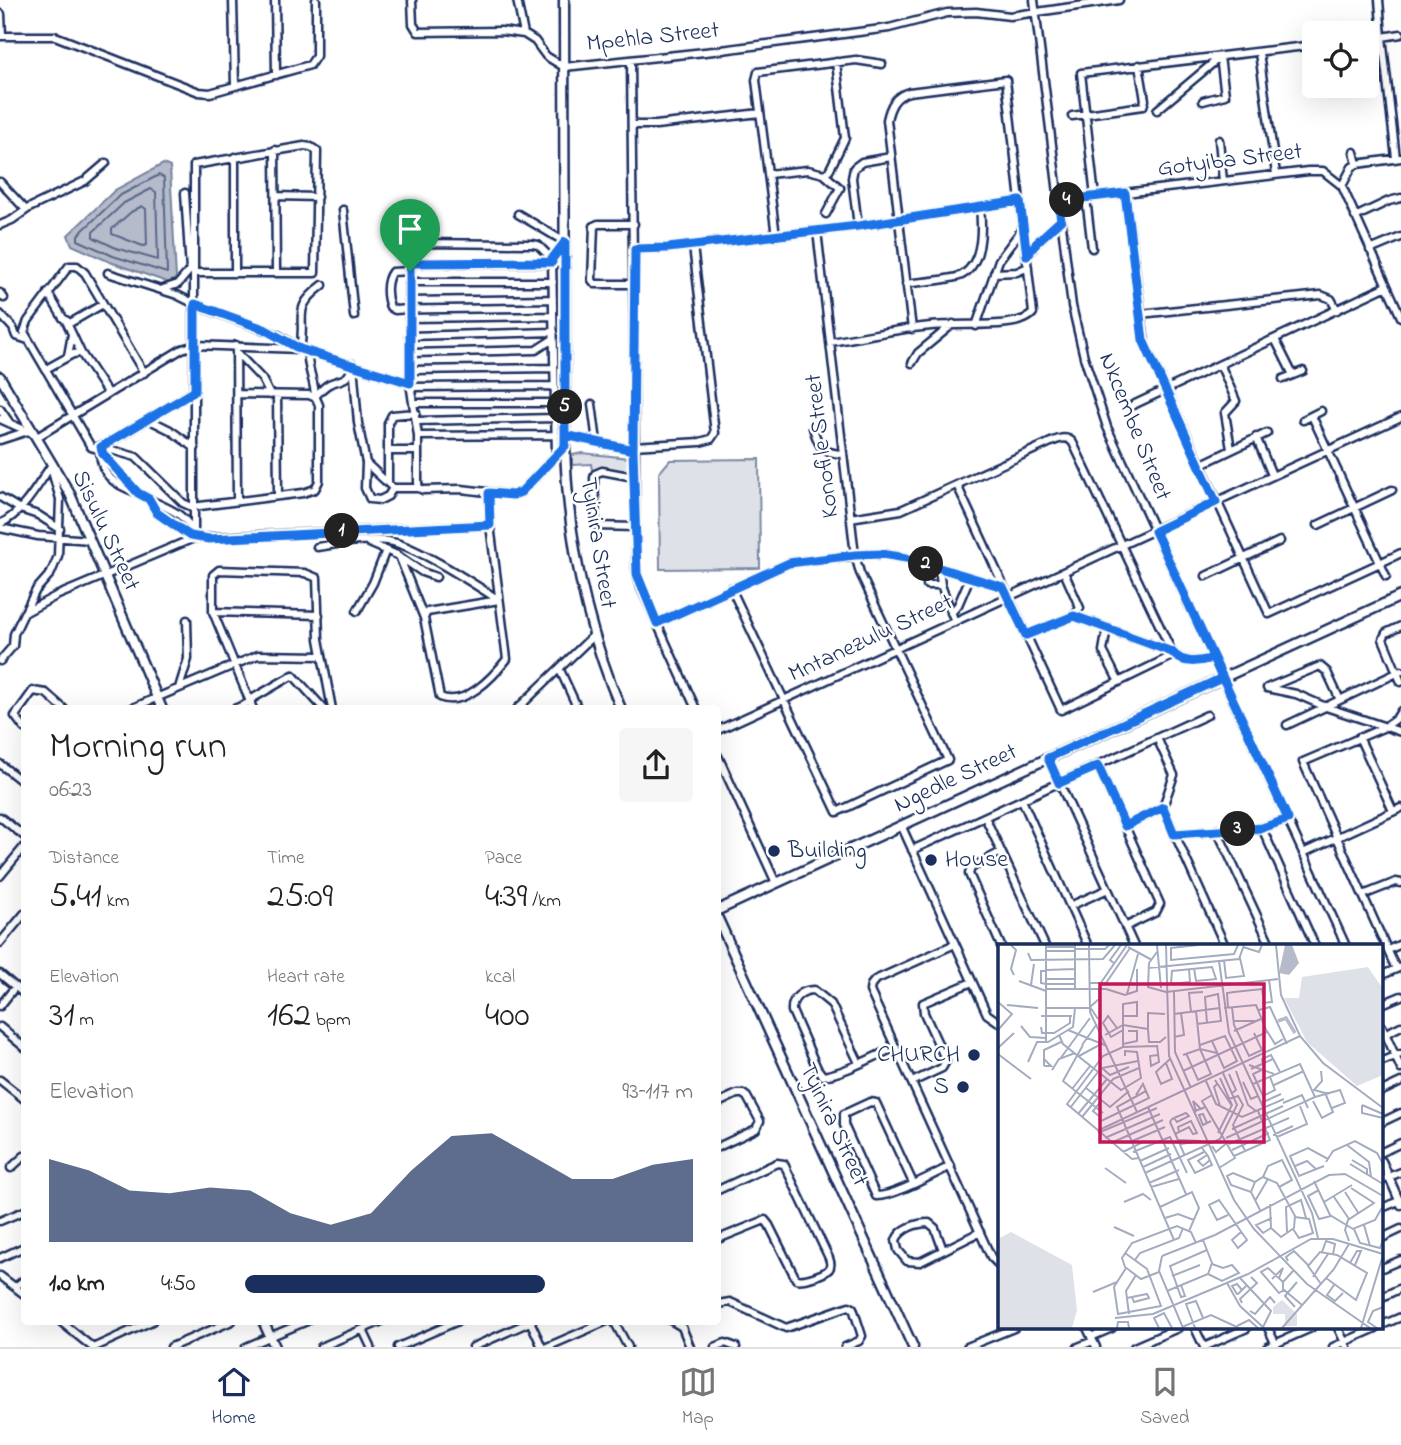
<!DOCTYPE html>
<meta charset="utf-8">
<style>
:root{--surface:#fff;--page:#f6f6f6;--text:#222;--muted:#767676;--line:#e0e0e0;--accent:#1b2f5e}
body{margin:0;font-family:"Indie Flower",sans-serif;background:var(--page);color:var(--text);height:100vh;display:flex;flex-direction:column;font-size:26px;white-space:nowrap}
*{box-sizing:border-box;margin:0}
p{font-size:23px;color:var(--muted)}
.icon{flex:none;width:38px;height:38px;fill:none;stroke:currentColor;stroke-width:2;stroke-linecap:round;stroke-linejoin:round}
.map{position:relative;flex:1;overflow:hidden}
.side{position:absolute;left:21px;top:705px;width:700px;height:620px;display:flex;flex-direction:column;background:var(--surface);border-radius:7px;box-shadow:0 7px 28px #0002}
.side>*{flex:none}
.controls{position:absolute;left:1302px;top:21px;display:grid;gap:14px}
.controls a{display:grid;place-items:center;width:77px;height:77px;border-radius:7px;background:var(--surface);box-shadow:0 7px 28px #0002;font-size:35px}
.pin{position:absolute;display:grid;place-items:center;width:60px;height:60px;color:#fff;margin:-72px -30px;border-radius:50% 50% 50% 0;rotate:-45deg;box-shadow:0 0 7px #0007}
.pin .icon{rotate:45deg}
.km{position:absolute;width:35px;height:35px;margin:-18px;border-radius:50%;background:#222;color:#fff;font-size:19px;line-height:35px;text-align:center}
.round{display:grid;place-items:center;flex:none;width:74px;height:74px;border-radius:7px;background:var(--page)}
.summary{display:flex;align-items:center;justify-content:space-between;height:119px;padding:0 28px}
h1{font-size:38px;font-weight:600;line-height:52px}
.stats{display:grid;grid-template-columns:repeat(3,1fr);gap:10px;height:119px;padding:7px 28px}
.stats div{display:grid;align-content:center}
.stats b{font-size:35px;font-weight:600}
.stats small{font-size:19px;font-weight:400}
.stats p{font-size:19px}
.chart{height:196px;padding:14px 28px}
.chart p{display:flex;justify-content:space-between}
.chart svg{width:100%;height:126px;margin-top:7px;fill:var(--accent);opacity:.7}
ul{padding:0 28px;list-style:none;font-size:23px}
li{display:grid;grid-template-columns:112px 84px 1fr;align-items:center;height:52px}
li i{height:18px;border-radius:9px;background:var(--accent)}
.tabs{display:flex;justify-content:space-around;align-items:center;height:98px;border-top:2px solid var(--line);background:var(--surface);font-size:19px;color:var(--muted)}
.tabs a{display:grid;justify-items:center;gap:4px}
.tabs .on{color:var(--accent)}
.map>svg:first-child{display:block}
.green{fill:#dee1e7;stroke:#7c88a2;stroke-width:2}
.water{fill:#b5bbca;stroke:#77839f;stroke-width:2}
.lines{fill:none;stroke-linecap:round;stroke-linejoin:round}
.shore{stroke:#596789;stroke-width:2}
.minor-casing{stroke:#1b2f5e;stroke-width:11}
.tertiary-casing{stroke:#1b2f5e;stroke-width:13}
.minor{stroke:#fff;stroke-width:6}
.tertiary{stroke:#fff;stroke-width:8}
.route-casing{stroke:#fff;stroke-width:14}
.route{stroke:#1a73e8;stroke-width:9}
.poi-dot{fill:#1b2f5e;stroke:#fff;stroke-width:2.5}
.labels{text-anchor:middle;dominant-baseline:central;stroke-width:5;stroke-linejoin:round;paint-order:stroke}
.street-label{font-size:24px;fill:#1b2f5e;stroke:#fff}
.poi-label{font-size:24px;fill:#1b2f5e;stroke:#fff;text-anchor:start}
.inset-river{fill:none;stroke:#b5bbca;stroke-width:3.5}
.inset-road{fill:none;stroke:#a4acbf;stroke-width:2}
.view{fill:#c2185b;fill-opacity:0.15;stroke:#c2185b;stroke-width:3.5}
.inset-edge{fill:none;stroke:#1b2f5e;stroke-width:3.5}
</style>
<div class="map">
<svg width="1401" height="1347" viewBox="0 0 1401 1347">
<rect width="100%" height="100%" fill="#fff"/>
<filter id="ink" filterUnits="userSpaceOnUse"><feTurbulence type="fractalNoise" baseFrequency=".0143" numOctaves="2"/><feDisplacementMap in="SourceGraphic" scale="14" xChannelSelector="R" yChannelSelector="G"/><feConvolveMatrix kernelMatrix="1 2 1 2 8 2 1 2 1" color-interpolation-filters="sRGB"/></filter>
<g filter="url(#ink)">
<path class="green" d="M582,453l47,5 1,12h-38l-1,-6 -19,1v-10z
M759,459l1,109 -100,1 -1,-96 11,-13z"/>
<path class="water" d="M163,164l7,3 6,111 -6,5 -60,-21 -38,-17 -4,-10 47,-45z"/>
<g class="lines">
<path class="shore" d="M159,175l5,3 3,95 -54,-17 -35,-16v-5l41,-39z
M151,189l5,3 2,68 -42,-12 -23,-11v-5l31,-29z
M142,206l4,3 1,36 -4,1 -31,-12v-5l19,-17z"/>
<g class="minor-casing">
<path id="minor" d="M233,0l2,86
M275,0l1,75
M412,0l1,24 5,8 83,-1 23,3 11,7 11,15 18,11 150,-16 175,-23 58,-15 29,-1 34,4 109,-16
M517,0l7,34
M1034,0l38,306 12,51 23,70 239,519
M1379,0l3,37 19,-3
M1,14l1,22
M0,36h55l144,56 11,1 100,-28 6,-9v-56
M1367,38l15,-1 14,121
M1259,53l17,121
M631,60l5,509 5,19 55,121
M1203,101l22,-6 -5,-38
M1157,110l62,-52
M1072,116l71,-10 2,-6 -6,-35
M633,125h23l104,-12
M1219,140l4,41
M275,150l1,121
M1354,152l3,12
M235,157v114
M768,174l40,-4 16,4 5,-3 16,-33 -9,-76
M824,174l16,14 -14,26
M0,182l26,28
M1342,186l10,-19 5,-3 44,-6
M1125,193l20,151 124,270 111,-51 -68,-147
M276,196l41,1
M1095,197l-14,-124 233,-28
M1086,198l6,50
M1058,201l250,-30h15l19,15 59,131
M343,210l11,106
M518,214l47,28 -13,17 -14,-14 -6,-1 -113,-1 -9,4v136l8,53v47l1,5 4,2 38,-1 52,6 8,-3 44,-46
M1355,217l34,-16 12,-3
M634,224h-36l-4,2 -2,54 3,4h39
M0,225l12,-5 17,-12 56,-27 21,-18
M858,226l-6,-48 2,-10 8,-6 29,-5
M776,236l-20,-156 2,-8 98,-12 26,4
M635,249l33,-1 190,-22 162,-25
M1370,250l31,-13
M1027,256l10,-14 24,-22
M552,259l4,196
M410,263h142
M108,273l69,22 24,12 77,28 22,14c7,-34 -10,-39 23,-64
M194,273h121l2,-122 -6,-4 -7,-1 -110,19v373
M994,273l23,-1 11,-5
M409,282h144
M906,284c12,-2 47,-4 56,-9 21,-12 20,-48 18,-68
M163,289l15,-5 12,-14 -5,-77
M0,293l4,5
M48,293l15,25 7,5 33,-19
M409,301l144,-2
M409,309l-14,1 -5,-3c-4,-10 -5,-26 2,-35l18,-1
M0,314l13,14 3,8 12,4
M1140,314l181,-19 10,4 6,11
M409,318l144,-2
M66,321l15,32
M976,326l23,-66 24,-32
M409,336l145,-4
M1275,339l18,36
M830,342c40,-6 83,-17 124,-17 18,-1 67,3 79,-12l-27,-233 -97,12c-14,4 -19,14 -22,28l25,209
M236,345l1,156
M308,351c-2,16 7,30 7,46
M236,352l26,27 8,16
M410,353l126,-3 17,-11
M68,356l4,-22
M912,363l6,-10 35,-29
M353,364l5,59 8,40 27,25h26
M1220,364l16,37 -11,12 6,36
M46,369l27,-15 8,-1 27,41
M410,370l144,-2
M144,373l-59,-100 -8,-7h-8l-41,55 -4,11 67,115 3,1 13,-4 88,-53
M1283,379l20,-8
M410,387l144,-1
M277,395l1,100
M315,397c4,-5 9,-10 14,-13 11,-5 20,-3 23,-17
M413,403h142
M592,404l5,38
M1131,406l256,-120
M0,409l9,13
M0,419l27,12
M1303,420l18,-9
M417,421l138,-3
M817,421l-4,7c6,20 9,25 30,26
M154,422l16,8 25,18
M565,435l68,15
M418,436l138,-1
M37,437l145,-88 13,-4 105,4 110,34
M1256,437l16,38
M0,440l28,-9 6,3
M633,446l67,-4 11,-3 4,-6 -22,-187
M101,447l35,10 47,46 9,4 111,-14 12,-4 4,-8v-76l-3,-7 -7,-3 -72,-1
M101,447c3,13 28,39 39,47 19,13 43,15 53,38
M388,451h30
M100,452c1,24 15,33 36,40
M366,463l-1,25 5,11 10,1 8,-4 5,-8
M1200,465l67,-32
M634,477l-32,-6 -7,3 -1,4 2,48 39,1
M388,483v-60l4,-8 24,-2
M489,493l1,32 17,134c-14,18 -43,49 -67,38l-16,-79 3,-6 72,-12
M0,497l20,12 18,6 22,14
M149,499l8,14 37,25
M850,518l51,-8 150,-68c8,-3 16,-7 22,1l99,209 -2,5 -109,53 -104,-225
M0,524c23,-11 37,-38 51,-58
M1318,525l74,-35
M0,528l38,8 52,4
M369,543l28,12 25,17 14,5
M317,547c23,-3 48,-9 71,-6 27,4 86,43 111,59
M399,556l25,62
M939,568l2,17 14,37
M1064,572l16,36 -6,8
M1206,576l74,-35
M1386,576l-6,-13 21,-10
M927,585h14
M731,588l106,224 111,-52 -88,-187 -5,-18 -38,-324
M357,611l16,-28 13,-33
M25,612l11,-22 15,-17 7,-17 2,-57 -7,-24v-9
M213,612l106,3
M951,613l7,-8 12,-28
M657,623l132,-60 66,-8 27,-1 24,4 97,29
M1401,626l-15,7 -3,6 18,43
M1107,628l-4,23 16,31
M1026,635l48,-19 98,36c11,12 26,10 41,6
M0,661l13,-15 1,-12 10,-21 32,-17 138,-58 296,-13
M560,670l18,39
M1269,687l51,-21 7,6 13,28
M179,688l9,-29 -1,-39
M1267,688l29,6 30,13 75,25
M250,700l43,-25 31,34
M130,709l128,-54 64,1
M234,709l17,-7
M253,709l-40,-97v-37l6,-5 86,3 12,5 2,61 13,70
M517,709l77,-74
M1287,725l114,-54
M24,728l-9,-12 18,-25 13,2 18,16
M718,730l683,-313
M1359,737l34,74
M1157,738l17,37 -10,29v6l61,136
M718,756l58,127
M1048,758l86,188
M0,764l24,19
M1098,766l62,138 -4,8 -31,15
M1022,800l66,146
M0,817l24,19
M985,817l60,129
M901,825l86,189 13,9
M1125,826l38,-19
M1262,828l53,118
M1217,830l54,116
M1174,834l88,-6 26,-9
M912,850l295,-135
M1001,852l-30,16 -2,6 32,72
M1303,853l98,-45
M0,876l24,-29
M1363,895l33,-13 5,1
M1070,906l38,-17
M0,943l24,-29
M955,944l-80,36 -4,5 -1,6 121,266 9,9
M1388,950l13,-6
M1396,969l-93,-207 82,-35 11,-8 5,-8
M0,974l24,20
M1382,975l19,-8
M1382,1004l19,-8
M0,1006l15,-19
M1382,1026l19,43
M0,1027l24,20
M1385,1034l16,-8
M1382,1061l19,-7
M859,1063l-28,-59 -17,-14c-12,0 -23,8 -22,21l25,57 6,8c22,-3 52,-20 73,-29
M0,1080l24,19
M912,1082l30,-14 4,-7 -22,-48 -1,-10 49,-21
M1382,1091l19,-9
M718,1103l19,-9h6l4,3 13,24 -4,8 -38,18
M1382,1122l19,-9
M1382,1152l19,-9
M1382,1161l19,44
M11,1168l13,-12
M1382,1180l19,-8
M913,1183l-37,-80 -6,-1 -26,12v11l32,71c16,1 58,-22 75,-30
M718,1190l59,-27 7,1 45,94c1,4 3,7 0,11 -6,6 -26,12 -33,10l-27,-54 -4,-5 -47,19
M1382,1208l19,-8
M0,1221l24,-10
M1382,1238l19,-9
M943,1250l-8,-22 -6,-5c-12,0 -28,5 -33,17l2,10 9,11 13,1 60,-30
M0,1258l24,-11
M1382,1268l19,-8
M0,1276l24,18
M15,1287l9,-7
M1382,1297l19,-9
M718,1304l12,-2 56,26 63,-22 4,2 9,28 -3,5 -14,6
M60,1321l32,26
M530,1321l12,26
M614,1321l14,26
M672,1321l10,6 8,20
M1382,1325l19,-8
M1087,1328l9,19
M1195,1328l9,19
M1268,1328l8,17
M1338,1328l9,19
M363,1330l8,17
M1091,1337l21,-9
M95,1347l57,-26
M171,1347l61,-26
M246,1347l61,-26
M321,1347l61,-26
M398,1347l60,-26
M473,1347l59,-26
M547,1347l60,-26
M715,1347l10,-4 11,4
M967,1347l47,-19
M1078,1347l15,-6
M1134,1347l44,-19
M1204,1347l43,-19
M1268,1347l43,-19
M1333,1347l43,-19"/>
</g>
<g class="tertiary-casing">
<path id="tertiary" d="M564,0l1,443c2,92 20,181 56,266
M0,377l70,117 92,215
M718,910l683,-314
M718,919l195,428
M263,1321l12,26"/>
</g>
<use href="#minor" class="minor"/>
<use href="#tertiary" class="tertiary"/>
</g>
</g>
<g class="lines" filter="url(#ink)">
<g class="route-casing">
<path id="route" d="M410,271v112l-110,-34 -36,-20 -69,-25v87l-94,56 2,7 35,39 11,6 8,14 33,23 19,3 281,-14 -1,-32 24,2 8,-3 44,-46v-11l68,15 4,124 20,49 132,-60 66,-8 27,-1 24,4 97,29 23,48 48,-19 98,36c11,13 26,10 41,6l9,20 -174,80 11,25 39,-17 27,60 38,-19 11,27 88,-6 26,-9 -133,-288 61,-29 -73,-162 -18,-147 -67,8 3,19 -24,22 -10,14 -7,-55 -162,25 -190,22 -33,1 -2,201 -68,-15v-193l-13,17v3l-142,1v8"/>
</g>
<use href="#route" class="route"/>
</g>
<g class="poi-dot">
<circle cx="774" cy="851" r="7"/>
<circle cx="931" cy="860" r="7"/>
<circle cx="974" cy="1055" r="7"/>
<circle cx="963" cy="1087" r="7"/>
</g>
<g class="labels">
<g class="street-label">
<text transform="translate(653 38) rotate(-6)">Mpehla Street</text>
<text transform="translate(1230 161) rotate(-7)">Gotyiba Street</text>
<text transform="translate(1134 427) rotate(68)">Nkcembe Street</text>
<text transform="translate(823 446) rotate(-97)">Konofile Street</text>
<text transform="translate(105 531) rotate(65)">Sisulu Street</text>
<text transform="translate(597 543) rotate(81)">Tyinira Street</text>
<text transform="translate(871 639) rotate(-25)">Mntanezulu Street</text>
<text transform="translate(956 779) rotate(-25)">Ngedle Street</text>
<text transform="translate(833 1125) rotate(65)">Tyinira Street</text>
</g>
<g class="poi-label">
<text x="788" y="851">Building</text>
<text x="945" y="860">House</text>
<text x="960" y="1055" text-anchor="end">CHURCH</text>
<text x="949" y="1087" text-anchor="end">S</text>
</g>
</g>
<g transform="translate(998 944)">
<rect width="385" height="385" fill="#fff"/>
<path d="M370,23l15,22v86l-26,11 -50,-44 -23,-44h15l3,-21zM13,288l61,33 5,45 -5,18h-74v-89zM284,356l15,14v12h-12v-12h-12v-7z" fill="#dee1e7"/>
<path d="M287,1h7l7,18 -10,12 -10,-2z" fill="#b5bbca"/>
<path class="inset-river" d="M280,77l8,-3 9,15"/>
<path class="inset-road" d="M13,1l5,5 -5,19 3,6M48,1v97M77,1v44M91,1l1,67 47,100M159,1l4,43M168,1l3,111 65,144 20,29 53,55 63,44M200,1l-27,3v12l63,-6 4,-9M278,1l5,50 19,41 23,27 60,45M48,3h29M130,3l24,13M245,3l16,5 3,-7M77,5h30l4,-4M48,7h29M159,8l-8,11 -1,24 18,5 112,-13M30,9l3,7 72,-1 12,-14M226,16l2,18 18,-2 -4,-18M221,17l10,72 83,180 6,25M117,20l-5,-4 11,-15M150,24l91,-9 5,-14M196,24l2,13 21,-2M191,25l1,13 -19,2 1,-13 40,-4 4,12M48,26l29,-1M48,27h-5v12l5,1M48,35h29M21,37l27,10M91,39h17l24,-35M48,40h29M102,40l27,-39M33,41l3,-21M48,45h60l19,6 12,-4v-22M176,47l1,61 16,36M129,50l11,-40M0,58l14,12 -14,16M264,59l10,-1 -3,-22M9,61l31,3M230,63l-1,-14 7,-1 28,-3 2,14M234,63l2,18 15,31 13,-6 -8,-17M48,64h44M261,66l11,-3 17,37M193,68l-2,-19 14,-1M167,70l-17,-1v16l1,13h11l6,-5M176,70l46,-6M43,72h31M125,72h14v-14l-14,2v43M100,75l-8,-12 9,-8v-10M236,77h23M199,80l24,-3 -3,-27 -13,3 2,26M23,82l9,11 16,1M43,83l1,6h12l16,-10v-7M119,84l-9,-12 -5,7 8,14 12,-7M70,86l39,16M236,87l29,-13M269,87l8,13 8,-5M61,91l4,9 58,46 20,-12 -4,-26 -12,-1v5M107,91l18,-10 25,4M176,93l10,-2 -3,-22M125,100l14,-3v-10h-9M84,101l15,-21M85,101l-20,36 40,32M159,101l2,17 -8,4 -1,-10 8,-1M202,101l25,-9 12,25 -13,7 -12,-27M0,104l16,-15M188,109l12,27 13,-6 -11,-25 -4,-38M0,110l33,25M185,111l17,-6 17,4M81,112l24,-13M46,115l7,7h-6l-1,-1v-15l17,-8M62,115l30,-41M30,118l9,-20h11l25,-15 2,-19M168,119l6,16 -11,5 -5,-12 14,-13M251,121l25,9M131,123l-19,8 -8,-7 36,-7M253,125l22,-10M54,126l7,-11 16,-6M185,127l84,-39 -11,-27 -32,3M238,127l12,34 8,6M323,127l1,10 -8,9 15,4M231,130l7,16 -4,3M217,136l17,26M208,137l10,23 26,13 42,-18M245,138l8,17 7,-3M219,140l-3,3 6,19M276,141l30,-14M88,144l24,19 19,-16M74,145l18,-23M148,147l-29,16 57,133M214,151l-10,6 33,57 -16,10M265,152l12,-6 -5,-13M317,153l25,-7 5,13 -13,5M266,154l-11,-24 11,-5 -2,-10 9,-4 9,17M231,155l9,-3 5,9 -10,20 12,26M315,157l9,17 11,-6 -7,-17M263,159l20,-9M285,159l19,-8 6,13M364,161v8l21,5M364,161l21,9M150,163l38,87M72,164l28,-36M203,165l-8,-8 3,10 1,-1 4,-1 4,-2M80,170l29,-35M101,172l-6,-5 9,-11M84,173l31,-38 26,-11M176,174l3,4 12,-6 -3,-3 -12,5 -2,1 -2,3 15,34M103,177l48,-23 -6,-14 -7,11M209,179l-4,-9 -4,1 4,10 8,-4M234,185l51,-23M99,187l203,-95M100,189l59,-25M220,189l14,-28 -12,-27M177,190l14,-7 4,7 4,-1 -6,-12 -13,6 1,5M275,191l20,-9M279,193l30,-13 -7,-18M107,194l55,-24M228,194l89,-41 -15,-33 -47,20M181,196l22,1 -20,3M132,198l35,-15M113,199l52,-23M231,200l60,-26M349,201l22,17 2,15M214,202l4,6 12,-10M204,204l6,8 4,9 -17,8 -7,-13 16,-8M234,206l37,-17M125,208l20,-10M135,208l37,-15 17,36M209,211l-9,6 5,5 7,-6M236,212l36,-16 -12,-29M141,214l-7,1 -65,-55 36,-48 20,-9 34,-1M354,216l15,9v6M142,217l29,-13M328,218l7,-11 22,-10 22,12 6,11M352,220l33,20M297,222l12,-5 9,8M326,222l-25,10 -9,-20 18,-8 20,11M145,223l28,-13M107,224l21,15M147,229l75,-34 17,-34 -14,-32M265,233l5,-11 14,-6 10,20 -13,7M316,237l16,34 23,14 22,-9 8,-14M151,239l30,-13M153,243l28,-8M321,246l-11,6 11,23 12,-3M253,248l-20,-7 -4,-9 6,-3 22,9M347,248l14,22M336,253l15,22M257,257l13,-22M126,258l19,-8 8,6M326,258l28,-17M162,263l32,-15 7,16 -10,23M262,266l-9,-18 4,-10 8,-5 14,6 18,33 -1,12 -13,9 -10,-9 -1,-24M230,271l-11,5 -8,-15 10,-5 28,40 -9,8 -6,-8 9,-8M167,274l13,-4 16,6M366,281l6,21M116,283l20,9M273,284l-8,5 -7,-8 16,-7M295,285l6,9 14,-5 -4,-14 -14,-2M356,285l6,14 20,5 3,-8M289,288l-1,-25 15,-7 5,18M351,297l-4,-11 3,-10 26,-17 -23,-15M324,308l4,-11 9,3 -2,10M127,309l22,16 14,37 -43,8 -4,-27 12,-19M164,312l53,-21 114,-60 16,-1 38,22M164,312l-3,15 24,57M137,316l5,-7 39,-15 4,-10M290,317l-2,-4 8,-6 14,14M352,319l7,-12h4l-6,14M295,327l-10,11v7l19,16M161,328l-18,7 -16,-12 -3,-9 10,-15 45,-17 14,6 5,11M210,330l14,7 17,-8 -7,-8 -9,3 -11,-4M174,332l28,-11M315,333l15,-23M242,334l31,33 -8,16M274,335l11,-11 -4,10M285,338l-15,-14 -7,4 18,21 5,-3M229,339l13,23 24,22M323,340l-13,-18 12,-14 17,3 30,18 -11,27 -30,-22M183,341l4,11 -4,1 -11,-31 37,-16M336,341l-7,10 8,6 8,-8M244,346l-5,-6 -5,2 5,8h1l8,-8M169,347l41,-17 4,-11 -9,-23M95,348l24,-10M129,354l20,-4 2,4 -15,4 -2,-5M244,359l-2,-4 17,-16 -6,-6M297,363l-10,-11 12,-14M252,367l5,3 15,-17 5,6M131,370l-3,-23 10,-16M117,374l38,-4 95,-40 63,-35h22l50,15M239,382l12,-6 9,8M184,383l29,-12 28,13M119,384l1,-6h10l1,6M161,384l-5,-10 10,-5 8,15M197,384l-9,-24 10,-3 7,17M284,384l52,-59 15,-25M363,384l22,-73M379,384l-9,-6 5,-11 10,-4"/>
<path class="view" d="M102,40h164v158h-164z"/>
<rect width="385" height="385" class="inset-edge"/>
</g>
</svg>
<div class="controls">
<a><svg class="icon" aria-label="locate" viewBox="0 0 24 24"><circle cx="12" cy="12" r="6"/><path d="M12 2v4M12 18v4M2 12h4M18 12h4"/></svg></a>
</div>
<div class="pin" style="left:410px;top:271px;background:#1e9e55"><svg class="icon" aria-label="arrive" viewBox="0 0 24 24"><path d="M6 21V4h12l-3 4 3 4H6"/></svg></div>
<b class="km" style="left:342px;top:531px">1</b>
<b class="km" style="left:926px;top:564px">2</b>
<b class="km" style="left:1238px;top:829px">3</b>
<b class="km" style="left:1067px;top:200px">4</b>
<b class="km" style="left:565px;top:407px">5</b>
<section class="side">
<div class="summary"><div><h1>Morning run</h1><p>06:23</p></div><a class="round"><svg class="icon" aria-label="share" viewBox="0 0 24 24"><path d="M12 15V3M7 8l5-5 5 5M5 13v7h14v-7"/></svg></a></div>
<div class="stats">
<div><p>Distance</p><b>5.41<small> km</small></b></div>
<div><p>Time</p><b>25:09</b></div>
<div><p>Pace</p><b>4:39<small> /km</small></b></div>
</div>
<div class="stats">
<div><p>Elevation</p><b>31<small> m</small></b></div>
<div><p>Heart rate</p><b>162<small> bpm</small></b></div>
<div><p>kcal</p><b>400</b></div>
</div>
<div class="chart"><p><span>Elevation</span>93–117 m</p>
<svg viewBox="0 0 160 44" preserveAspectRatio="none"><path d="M0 44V15L10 19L20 26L30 27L40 25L50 26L60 34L70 38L80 34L90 19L100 7L110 6L120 14L130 22L140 22L150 17L160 15V44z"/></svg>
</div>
<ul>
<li><b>1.0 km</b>4:50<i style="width:67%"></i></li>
</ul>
</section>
</div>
<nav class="tabs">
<a class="on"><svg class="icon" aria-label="home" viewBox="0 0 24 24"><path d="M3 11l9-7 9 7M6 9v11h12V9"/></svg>Home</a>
<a><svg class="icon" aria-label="map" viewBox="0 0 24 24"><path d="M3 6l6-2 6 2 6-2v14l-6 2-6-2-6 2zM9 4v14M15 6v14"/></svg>Map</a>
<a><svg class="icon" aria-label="saved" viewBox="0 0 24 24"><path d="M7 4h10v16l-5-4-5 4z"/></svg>Saved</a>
</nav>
